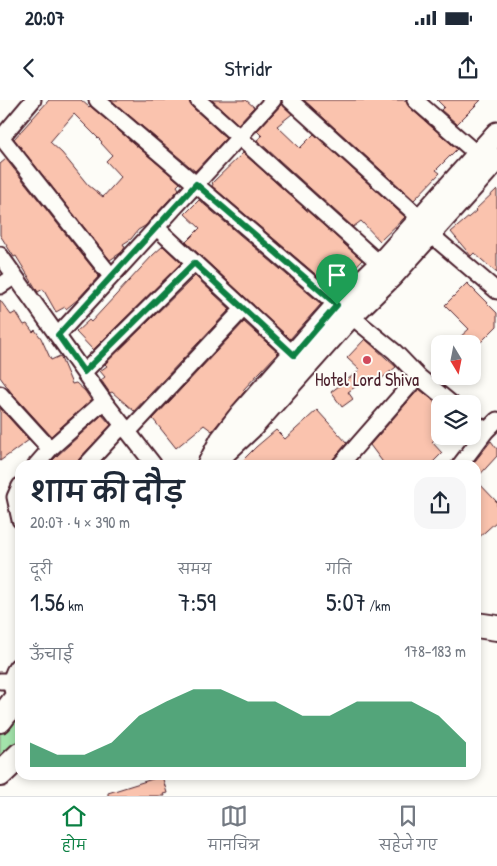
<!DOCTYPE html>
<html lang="hi">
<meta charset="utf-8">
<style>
:root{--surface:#fff;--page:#f6f6f7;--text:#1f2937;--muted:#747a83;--line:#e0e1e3;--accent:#0b8043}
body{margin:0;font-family:"Patrick Hand","Playpen Sans Deva",sans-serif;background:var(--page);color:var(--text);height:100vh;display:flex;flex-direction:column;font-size:19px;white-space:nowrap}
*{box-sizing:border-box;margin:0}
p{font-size:16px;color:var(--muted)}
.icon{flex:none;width:28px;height:28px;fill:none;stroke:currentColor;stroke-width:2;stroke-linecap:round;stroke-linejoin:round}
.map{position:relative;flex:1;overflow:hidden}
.drawer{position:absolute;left:15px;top:360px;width:466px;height:320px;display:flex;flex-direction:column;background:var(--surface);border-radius:15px;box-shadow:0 2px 8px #0003}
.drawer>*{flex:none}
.needle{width:32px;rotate:170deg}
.buttons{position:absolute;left:431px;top:235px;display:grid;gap:10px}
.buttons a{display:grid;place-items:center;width:50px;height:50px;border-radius:10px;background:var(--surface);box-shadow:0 2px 8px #0003;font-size:25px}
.pin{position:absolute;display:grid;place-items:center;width:42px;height:42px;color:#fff;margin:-51px -21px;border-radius:50% 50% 50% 0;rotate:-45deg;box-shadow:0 0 5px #0007}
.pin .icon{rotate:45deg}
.round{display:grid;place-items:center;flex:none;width:52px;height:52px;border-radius:15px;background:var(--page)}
.summary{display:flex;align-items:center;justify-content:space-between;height:85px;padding:0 15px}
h1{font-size:28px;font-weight:600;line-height:38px}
.figures{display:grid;grid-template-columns:repeat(3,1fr);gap:8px;height:85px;padding:5px 15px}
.figures div{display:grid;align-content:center}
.figures b{font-size:25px;font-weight:600}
.figures small{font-size:14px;font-weight:400}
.figures p{font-size:14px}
.chart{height:140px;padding:10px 15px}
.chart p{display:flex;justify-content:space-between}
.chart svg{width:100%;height:90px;margin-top:5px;fill:var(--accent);opacity:.7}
.status{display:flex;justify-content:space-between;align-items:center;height:35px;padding:0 25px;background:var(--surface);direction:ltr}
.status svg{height:14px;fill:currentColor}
header{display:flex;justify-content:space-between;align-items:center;height:65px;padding:0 15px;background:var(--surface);font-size:22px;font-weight:600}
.dock{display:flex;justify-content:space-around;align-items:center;height:70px;border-top:1px solid var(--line);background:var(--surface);font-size:14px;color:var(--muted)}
.dock a{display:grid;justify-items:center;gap:2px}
.dock .current{color:var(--accent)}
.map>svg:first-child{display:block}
.green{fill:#a3e3ab;stroke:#76816b}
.building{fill:#fac3ae;stroke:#4a1f2b;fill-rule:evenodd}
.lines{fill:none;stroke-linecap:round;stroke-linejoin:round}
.street-casing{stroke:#4a1f2b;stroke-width:19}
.secondary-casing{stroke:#4a1f2b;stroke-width:25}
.primary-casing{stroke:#4a1f2b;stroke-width:28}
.street{stroke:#fdfcf7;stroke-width:15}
.secondary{stroke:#fdfcf7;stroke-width:21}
.primary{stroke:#fdfcf7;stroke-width:24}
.route-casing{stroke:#fff;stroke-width:10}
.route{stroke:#0b8043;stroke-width:6}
.poi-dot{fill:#d1495b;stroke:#fdfcf7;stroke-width:2}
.labels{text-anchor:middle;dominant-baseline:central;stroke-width:4;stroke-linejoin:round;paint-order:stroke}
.poi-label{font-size:18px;fill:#4a1f2b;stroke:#fdfcf7}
</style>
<div class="status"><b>20:07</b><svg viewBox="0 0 49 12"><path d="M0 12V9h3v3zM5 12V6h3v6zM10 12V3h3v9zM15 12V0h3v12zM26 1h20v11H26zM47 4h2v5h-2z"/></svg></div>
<header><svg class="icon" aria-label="back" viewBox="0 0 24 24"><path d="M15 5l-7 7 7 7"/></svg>Stridr<svg class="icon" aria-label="share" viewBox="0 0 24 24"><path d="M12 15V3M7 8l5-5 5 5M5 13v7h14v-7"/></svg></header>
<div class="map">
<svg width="497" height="696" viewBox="0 0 497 696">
<rect width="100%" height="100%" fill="#fdfcf7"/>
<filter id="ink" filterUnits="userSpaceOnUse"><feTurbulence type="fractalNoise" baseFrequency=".02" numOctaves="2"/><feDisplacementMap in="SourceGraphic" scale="10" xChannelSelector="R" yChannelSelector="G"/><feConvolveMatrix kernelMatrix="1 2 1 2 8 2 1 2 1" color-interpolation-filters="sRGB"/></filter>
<g filter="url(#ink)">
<path class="green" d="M20,607v34l-20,28v-36z"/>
<path class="building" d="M49,0h32l8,7 1,-1 90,77 -3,3 2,3 -34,37 -7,4 -7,9 -8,5 2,3 -3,5 -12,8 -96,-121zM74,14l28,28 -1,1 11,12 -6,6 15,16 -18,20 -15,-12 -26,-32 -12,-11z
M111,0h78l3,7 34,31 -31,33z
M212,0h34l8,7 -16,17z
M304,0h102l3,7 48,42 -21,21 4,3 -26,27z
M437,0h44l-24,24 -16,-14 3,-3z
M282,4l10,10 -15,12 23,22 14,-14 91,83 -25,24 -19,-20 -8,6 -96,-87 5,-4 -5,-5z
M243,53l119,107 -28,30 -122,-104 1,-2 -1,-1z
M6,59l93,117 -22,24 -11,9 -1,-2 -9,5 -13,-23 -5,3 -22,-36 -2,1 -14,-22v-71z
M497,89v84l-23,-20 -3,3 -20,-24 25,-21 -1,-1z
M199,100l122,104 -31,35 -104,-97 14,-14 -15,-14z
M163,146l18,17 -88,87 -17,-18 13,-12 2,2 62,-67z
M195,176l35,33 -96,102 -22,-19 -2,1 -9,-13 4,-3 -5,-6 7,-5 -2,-2z
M467,183l30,30v13l-18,18h-14l-6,-6 10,-9 -24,-24z
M0,200l11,15 5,-3 8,13 3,-1 6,8 2,-2 6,8 10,22 9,-4 12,28 4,-1 9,8 6,9 -40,36 -40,-44 -11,-15z
M244,222l34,31 -35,37 2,1 -33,40 -8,-6 -28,23 -23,-29z
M365,239l31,28 -20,16 -7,-6 -21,15 5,7 -11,8 -11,-15 29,-22 -13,-12z
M419,289l21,17v28l-8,8 10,11 -12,12h-45l-15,-20z
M0,308l29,32 -29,21z
M317,310l30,33 -14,16 -2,6h-93l18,-18 20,-17 9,9z
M102,315l9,10 -32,34 -2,6h-29l10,-10z
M491,341l6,8v7l-21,23v-14h-4z
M476,380l21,22v19l-21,19z
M162,676l5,17 -4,1 1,2h-56v-3z"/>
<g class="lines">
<g class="street-casing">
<path id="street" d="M97,0l240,205
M198,0l182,164
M290,0l130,118
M415,0l63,55
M1,37l110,139
M0,39l33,-39
M156,127l138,128
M429,133l68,58
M0,155l104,146 50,64
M0,186l15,-10
M351,216l44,36 23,24 34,28
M58,235l215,-235
M84,272l110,-109
M0,294l50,55
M472,320l14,11
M128,332l115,-123
M36,365l14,-16 54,-48
M86,365l37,-40
M340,365l78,-89
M460,365l26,-34 11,-11
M20,386l-5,11 5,23
M0,581h16"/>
</g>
<g class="secondary-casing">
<path id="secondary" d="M223,354l30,-28 98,-110 42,-41 104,-116
M208,365l13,-25 20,-26 96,-109 43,-41 117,-131"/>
</g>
<g class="primary-casing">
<path id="primary" d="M476,525l21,3
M20,570c-6,9 -5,18 0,27
M0,620l19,-25
M0,674l20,-19"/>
</g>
<use href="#street" class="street"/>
<use href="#secondary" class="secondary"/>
<use href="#primary" class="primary"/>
</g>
</g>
<g class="lines" filter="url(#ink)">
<g class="route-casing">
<path id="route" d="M196,84l141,121 -43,50 -100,-92 -110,109 -26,-37z"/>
</g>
<use href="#route" class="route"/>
</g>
<circle class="poi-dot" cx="367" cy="260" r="5"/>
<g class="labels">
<g class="poi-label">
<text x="367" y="279">Hotel Lord Shiva</text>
</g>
</g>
</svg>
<div class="buttons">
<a><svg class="needle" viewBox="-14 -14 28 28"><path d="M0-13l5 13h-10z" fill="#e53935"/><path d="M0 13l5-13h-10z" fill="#747a83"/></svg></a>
<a><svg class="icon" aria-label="layers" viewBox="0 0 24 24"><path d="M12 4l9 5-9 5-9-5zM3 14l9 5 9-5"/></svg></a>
</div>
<div class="pin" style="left:337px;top:205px;background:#1e9e55"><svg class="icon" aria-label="arrive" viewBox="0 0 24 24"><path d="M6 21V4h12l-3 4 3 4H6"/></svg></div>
<section class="drawer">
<div class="summary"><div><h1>शाम की दौड़</h1><p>20:07 · 4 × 390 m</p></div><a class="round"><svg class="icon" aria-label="share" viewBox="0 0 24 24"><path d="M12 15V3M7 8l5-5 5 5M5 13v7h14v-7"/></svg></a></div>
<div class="figures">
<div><p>दूरी</p><b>1.56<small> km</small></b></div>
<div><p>समय</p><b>7:59</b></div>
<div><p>गति</p><b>5:07<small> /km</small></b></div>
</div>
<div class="chart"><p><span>ऊँचाई</span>178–183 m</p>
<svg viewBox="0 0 160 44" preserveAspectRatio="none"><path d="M0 44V32L10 38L20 38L30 32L40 19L50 12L60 6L70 6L80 12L90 12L100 19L110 19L120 12L130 12L140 12L150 19L160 32V44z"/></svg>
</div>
</section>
</div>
<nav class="dock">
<a class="current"><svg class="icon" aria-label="home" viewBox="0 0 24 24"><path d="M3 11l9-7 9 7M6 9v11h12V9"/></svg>होम</a>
<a><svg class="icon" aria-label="map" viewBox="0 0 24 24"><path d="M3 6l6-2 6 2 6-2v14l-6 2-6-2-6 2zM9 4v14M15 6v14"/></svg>मानचित्र</a>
<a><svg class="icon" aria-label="saved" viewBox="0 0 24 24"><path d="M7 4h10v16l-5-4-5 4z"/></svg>सहेजे गए</a>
</nav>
